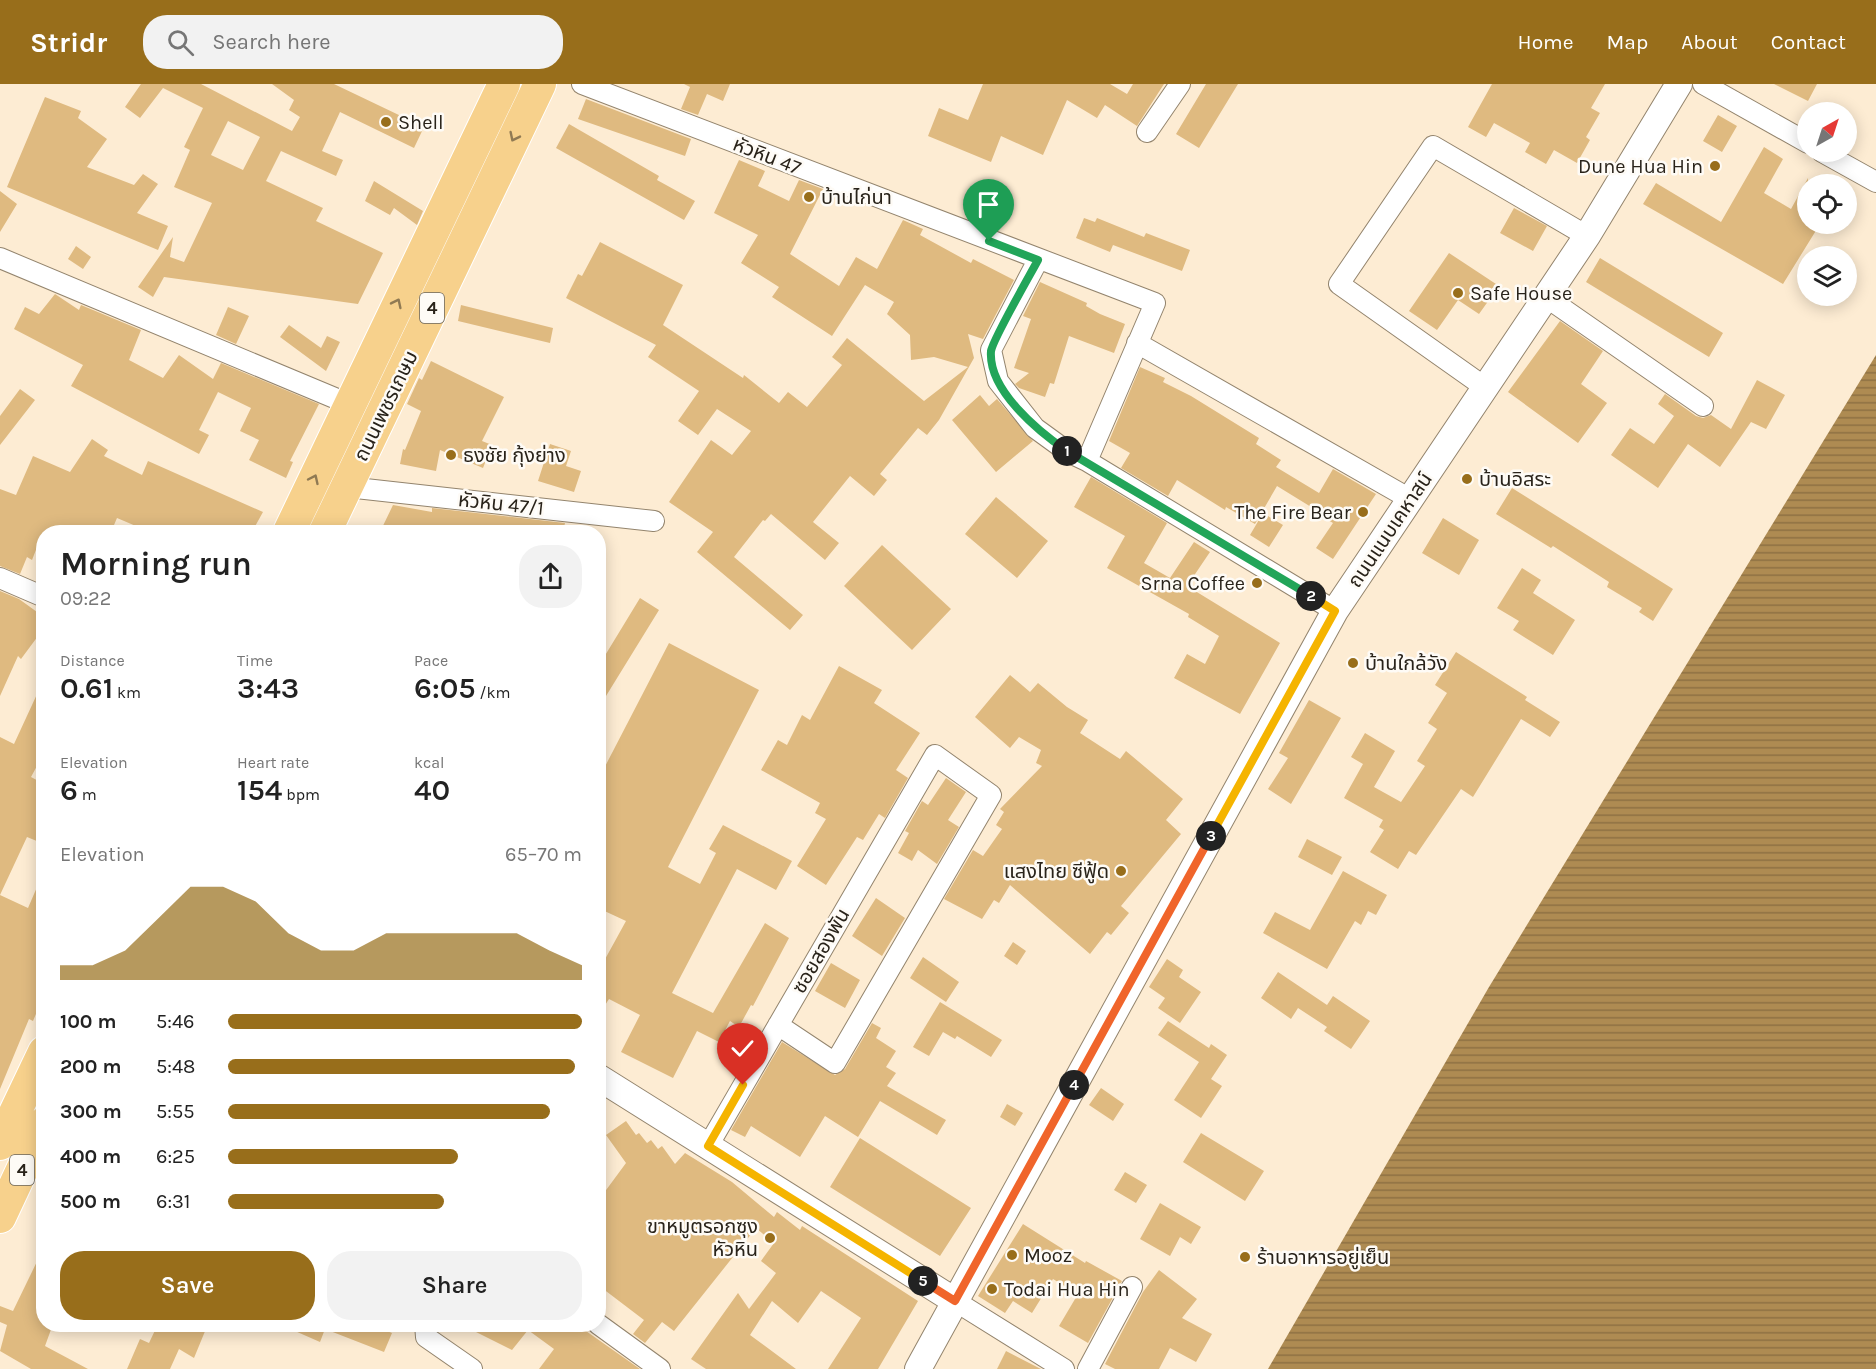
<!DOCTYPE html>
<meta charset="utf-8">
<style>
:root{--surface:#fff;--page:#f2f2f2;--text:#222;--muted:#767676;--accent:#986e1b}
body{margin:0;font-family:Karla,"Noto Sans Thai",sans-serif;background:var(--page);color:var(--text);height:100vh;display:flex;flex-direction:column;font-size:22px;white-space:nowrap}
*{box-sizing:border-box;margin:0}
p{font-size:20px;color:var(--muted)}
.icon{flex:none;width:33px;height:33px;fill:none;stroke:currentColor;stroke-width:2;stroke-linecap:round;stroke-linejoin:round}
.map{position:relative;flex:1;overflow:hidden}
.details{position:absolute;left:36px;top:441px;width:570px;height:807px;display:flex;flex-direction:column;background:var(--surface);border-radius:24px;box-shadow:0 3px 15px #0003}
.details>*{flex:none}
.needle{width:39px;rotate:39deg}
.buttons{position:absolute;left:1797px;top:18px;display:grid;gap:12px}
.buttons a{display:grid;place-items:center;width:60px;height:60px;border-radius:50%;background:var(--surface);box-shadow:0 3px 15px #0003;font-size:30px}
.pin{position:absolute;display:grid;place-items:center;width:51px;height:51px;color:#fff;margin:-62px -26px;border-radius:50% 50% 50% 0;rotate:-45deg;box-shadow:0 0 6px #0007}
.pin .icon{rotate:45deg}
.km{position:absolute;width:30px;height:30px;margin:-15px;border-radius:50%;background:#222;color:#fff;font-size:16px;line-height:30px;text-align:center}
.round{display:grid;place-items:center;flex:none;width:63px;height:63px;border-radius:24px;background:var(--page)}
.summary{display:flex;align-items:center;justify-content:space-between;height:102px;padding:0 24px}
h1{font-size:33px;font-weight:600;line-height:45px}
.stats{display:grid;grid-template-columns:repeat(3,1fr);gap:9px;height:102px;padding:6px 24px}
.stats div{display:grid;align-content:center}
.stats b{font-size:30px;font-weight:600}
.stats small{font-size:16px;font-weight:400}
.stats p{font-size:16px}
.chart{height:168px;padding:12px 24px}
.chart p{display:flex;justify-content:space-between}
.chart svg{width:100%;height:108px;margin-top:6px;fill:var(--accent);opacity:.7}
.cta{display:flex;gap:12px;margin-top:auto;padding:12px 24px}
.cta a{flex:1;height:69px;border-radius:24px;background:var(--accent);color:#fff;font-size:24px;font-weight:600;line-height:69px;text-align:center}
.cta a+a{background:var(--page);color:var(--text)}
ul{padding:0 24px;list-style:none;font-size:20px}
li{display:grid;grid-template-columns:96px 72px 1fr;align-items:center;height:45px}
li i{height:15px;border-radius:8px;background:var(--accent)}
header{display:flex;align-items:center;gap:36px;box-sizing:border-box;height:84px;padding:0 30px;background:var(--accent);color:#fff}
header strong{font-size:28px}
nav{display:flex;gap:33px;margin-inline-start:auto;font-size:21px}
.search{width:420px;height:54px;background:var(--page);display:flex;align-items:center;gap:15px;box-sizing:border-box;padding:0 21px;border-radius:24px;color:var(--muted);font-size:22px}
.map>svg:first-child{display:block}
.water{fill:url(#water-rules)}
.building{fill:#dfba80;fill-rule:evenodd}
.lines{fill:none;stroke-linecap:round;stroke-linejoin:round}
.minor-casing{stroke:#93846d;stroke-width:22}
.tertiary-casing{stroke:#93846d;stroke-width:28}
.primary-casing{stroke:#fff;stroke-width:34}
.minor{stroke:#fff;stroke-width:20}
.tertiary{stroke:#fff;stroke-width:26}
.primary{stroke:#f7d18c;stroke-width:32}
.oneway{stroke:#907a53}
.split-1-casing{stroke:#fff;stroke-width:12}
.split-2-casing{stroke:#fff;stroke-width:12}
.split-3-casing{stroke:#fff;stroke-width:12}
.split-4-casing{stroke:#fff;stroke-width:12}
.split-5-casing{stroke:#fff;stroke-width:12}
.split-6-casing{stroke:#fff;stroke-width:12}
.split-1{stroke:#22a559;stroke-width:8}
.split-2{stroke:#22a559;stroke-width:8}
.split-3{stroke:#f5b400;stroke-width:8}
.split-4{stroke:#f0652b;stroke-width:8}
.split-5{stroke:#f0652b;stroke-width:8}
.split-6{stroke:#f5b400;stroke-width:8}
.poi-dot{fill:#986e1b;stroke:#fefbf6;stroke-width:2}
.labels{text-anchor:middle;dominant-baseline:central;stroke-width:5;stroke-linejoin:round;paint-order:stroke}
.shield{fill:#fefbf6;stroke:#69645c;stroke-width:1.5}
.shield-label{font-size:18px;font-weight:bold;fill:#29231a}
.poi-label{font-size:20px;fill:#29231a;stroke:#fefbf6;text-anchor:start}
.street-label{font-size:20px;fill:#29231a;stroke:#fefbf6}
</style>
<header>
<strong>Stridr</strong>
<div class="search"><svg class="icon" aria-label="search" viewBox="0 0 24 24"><circle cx="10" cy="10" r="6"/><path d="M15 15l6 6"/></svg>Search here</div>
<nav><a>Home</a><a>Map</a><a>About</a><a>Contact</a></nav>
</header>
<div class="map">
<svg width="1876" height="1285" viewBox="0 0 1876 1285">
<defs>
<pattern id="water-rules" width="6" height="5" patternUnits="userSpaceOnUse" patternTransform="scale(1.5)"><rect width="6" height="5" fill="#ae8b52"/><path d="M0 2.5h6" fill="none" stroke="#8e7143"/></pattern>
</defs>
<rect width="100%" height="100%" fill="#fdecd3"/>
<path class="water" d="M1876,271v1014h-608l221,-382z"/>
<path class="building" d="M141,0h60l91,47 8,-14 -11,-7 5,-10 -22,-16h62l90,43 -10,21 -74,-36 -18,39 21,9 -7,16 -55,-25 -15,30 57,27 -7,13 67,32 -25,51 -194,-27 -11,20 -15,-10 35,-50 -3,20 14,5 28,-59 -38,-16 16,-37 -6,-3 19,-39 -40,-20 -23,30 -15,-11zM228,37l32,16 -17,33 -32,-15z
M684,0h46l-7,17 -16,-7 -9,21 -17,-6 9,-22z
M983,0h127l17,10 6,-10h31l-27,42 -32,-21 -8,13 -30,-18 -24,55 -42,-19 -10,26 -63,-26 11,-28 29,12z
M1206,0h32l-39,64 -23,-14z
M1492,0h113l-14,24 9,5 -14,24 4,3 -13,23 -23,-13 -8,14 -21,-12 5,-9 -36,-20 -8,14 -18,-10z
M1774,0h43l-9,17z
M45,13l36,14 -3,7 29,21 -20,28 47,18 9,-11 15,10 -21,29 31,13 -10,24 -151,-63z
M586,15l105,40 -6,17 -107,-37z
M1718,31l19,11 -15,26 -19,-11z
M569,40l90,52 -2,4 38,21 -11,19 -128,-72z
M1764,63l19,12 -19,34 27,16 17,-31v46h12l-37,60 -140,-80 13,-21 65,39z
M739,76l26,11 -7,15 31,15 10,-21 24,9 -33,65 49,32 17,-29 21,12 26,-49 20,9 -3,6 51,28 2,-4 41,21 -31,59 -15,-5 6,24 -35,62 -12,15 -9,-7 -38,46 7,6 -13,16 -24,-20 -37,46 26,21 -14,17 -54,-46 -6,7 -2,-1 -29,37 69,58 -13,15 -93,-78 16,-20 -44,-30 42,-62 21,15 19,-24 -34,-22 -19,26 -20,-14 21,-30 -51,-34 8,-12 -90,-47 12,-24 4,2 18,-34 83,43 -20,40 80,53 1,-3 35,28 9,-11 19,15 35,-42 -10,-8 15,-19 77,63 44,-34 -34,-10 -23,3 -1,-25 -23,-21 7,-12 -29,-17 -33,51 -60,-39 7,-10 -38,-24 17,-28 -44,-22z
M374,97l49,30 -6,14 -23,-17 -4,7 -25,-14z
M0,107l17,13 -17,28z
M1514,124l33,18 -14,25 -33,-18z
M1084,134l11,4 2,-4 47,19 2,-4 44,17 -8,21 -69,-26 -3,7 -34,-14z
M76,162l15,11 -8,12 -15,-10z
M1449,169l50,33 -20,28 -21,-14 -21,30 -28,-19z
M1600,174l123,75 -14,24 -123,-75z
M1040,198l47,21 -1,3 14,8 25,10 -11,29 -45,-17 -15,48 -4,-1 -5,14 -26,-9 -4,-4 14,-11 -15,-5 17,-49 -8,-3z
M55,210l24,16 2,-5 60,25 -12,30 34,18 16,-23 34,24 8,-16 98,41 -29,57 3,1 -7,16 -37,-18 10,-20 -19,-9 11,-23 -33,-16 -19,38 10,5 -10,19 -128,-68 12,-21 -69,-36 11,-22 14,7z
M461,221l92,23 -3,15 -92,-22z
M228,223l21,9 -13,28 -20,-9z
M1560,237l43,30 -22,33 26,19 -29,40 -70,-51z
M289,241l32,23 6,-12 13,6 -14,29 -46,-34z
M431,277l73,36 -22,44 10,4 -9,23 -43,-18 -4,21 -36,-7 3,-15 2,1 16,-39 -14,-7 12,-26 3,2z
M1140,283l25,11 -2,4 28,14 68,42 -3,6 25,16 -5,7 43,26 14,-24 43,25 -43,65 -17,-11 17,-25 -5,-3 1,-2 -52,-32 -22,38 -29,-17 -1,3 -48,-30 -9,16 -47,-28 9,-15 -21,-12z
M1757,296l28,15 -19,34 -15,-7 -31,45 -32,-23 -30,44 -47,-33 19,-27 24,16 20,-28 -16,-12 7,-10 31,22 7,2 8,-3 20,14z
M20,305l15,11 -35,45v-29z
M980,311l9,11 8,-7 36,42 -37,31 -44,-52z
M92,355l16,11 -4,6 38,19 6,-14 115,51 -11,20h-102l-33,-14 -6,14h-68l-11,28 -5,-3 -7,17 -20,-8v-77l16,6 17,-39 37,16z
M550,360l21,7 -5,15 15,5 -7,21 -36,-11z
M1091,393l76,46 -23,40 26,15 24,-36 16,10 -23,34 93,57 -40,71 -66,-36 13,-24 18,10 14,-28 -31,-19 1,-3 -82,-46 18,-32 -51,-29z
M1512,404l161,101 -20,32 -14,-9 3,-4 -35,-21 2,-5 -56,-36 -2,2 -55,-34z
M996,413l52,44 -31,37 -52,-44z
M393,421l39,7v-4l133,15 -2,9h-183z
M1263,429l20,12 -14,22 -19,-12z
M1443,434l36,22 -20,35 -37,-22z
M882,461l69,64 -39,41 -68,-64z
M1522,484l19,12 -8,13 42,27 -22,35 -40,-25 6,-9 -22,-13z
M0,507l19,8 25,18v11l-23,31 -3,-3 -18,40z
M640,514l19,12 -61,99v-42z
M669,559l90,47 -91,177 32,17 16,-31 -7,-4 14,-24 69,36 -16,29 -39,-21 -65,124 41,20 52,-90 24,15 -36,68 -2,-1 -12,22 -9,-6 -11,21 -22,-11 -24,47 -52,-26 19,-37 -31,-16 -11,17v-44l28,-51 -28,-13v-128z
M1456,568l71,45 -2,3 35,22 -10,15 -29,-18 -48,78 -12,-8 -45,66 -7,-4 -11,18 -28,-17 14,-22 -5,-3 4,-7 -39,-22 19,-34 -12,-7 14,-24 30,18 -21,36 27,15 24,-36 -8,-5 20,-32 -9,-6 19,-30 -12,-8z
M839,582l43,24 -8,13 46,30 -24,37 12,8 -23,40 -6,-4 -16,26 -6,-3 -31,48 -29,-19 29,-47 -11,-6 5,-10 -59,-33 17,-30 9,5 15,-30 8,5z
M1010,591l20,17 8,-9 29,24 21,13 -8,13 40,26 6,-8 57,48 -17,21 15,14 -60,72 8,7 -18,22 -4,-3 -17,22 -80,-69 -11,18 -5,-3 -12,19 -38,-20 29,-49 10,6 19,-27 -6,-4 8,-13 -4,-3 42,-43 -6,-3 5,-13 -22,-13 -9,11 -35,-31z
M44,595v74l-13,24 13,7v60l-17,-7 -27,58 28,13 16,-37v124l-11,26 -4,-2 -29,70v-352l14,7z
M1309,616l32,18 -50,86 -23,-15 20,-31 -9,-5z
M946,694l20,14 -18,28 11,7 -22,37 -19,-14 -6,11 -14,-8 11,-20 -4,-2 17,-30 6,4z
M1307,755l35,18 -10,18 -34,-18z
M1343,787l44,24 -11,20 -8,-4 -7,14 -6,-4 -28,48 -64,-36 12,-21 35,18z
M876,814l29,20 -23,38 -30,-20z
M1013,858l13,9 -9,14 -13,-9z
M923,873l36,25 -13,20 -36,-24z
M1167,875l16,11 -4,7 22,15 -21,31 -22,-15 7,-10 -16,-11z
M831,879l29,17 -15,28 -30,-17z
M1278,888l49,33 6,-9 37,25 -19,28 -27,-18 3,-4 -29,-19 -7,11 -30,-21z
M940,918l62,38 -11,17 -34,-21 -2,3 -12,-7 -14,24 -16,-9z
M1168,937l41,27 2,-4 16,11 -16,24 11,7 -21,32 -27,-18 25,-38 -41,-27z
M872,939l9,5 -5,10 20,13 -10,16 10,6 -9,13 59,34 -9,15 -57,-34 -22,36 -33,-21 -25,41 -49,-31 -6,11 -14,-7 51,-88 53,33 10,-6z
M1101,1004l23,16 -11,17 -24,-16z
M1007,1020l16,9 -8,13 -15,-9z
M626,1037l10,14 3,-2 8,10 4,-3 7,9 4,-3 13,18 10,-11 47,29 42,35 3,-5 23,18 2,-4 116,75 -40,68h-50l33,-51 -40,-27 -23,32 -26,-22 -22,34 46,34h-90l-15,-10 47,-66 11,16 27,-36 -15,-12 13,-18 -18,-15 -82,103 -12,-9 -17,21 -12,-9 11,-14 -46,-35v-84l28,-38 -20,-28z
M1201,1049l63,38 -19,30 -62,-39z
M860,1054l111,70 -31,48 -110,-69z
M1125,1088l22,13 -11,18 -22,-13z
M1160,1119l41,24 -10,17 -11,-7 -10,19 -30,-17z
M1023,1140l62,39 1,-2 36,20 -34,62 -29,-17 19,-32 -25,-15 -21,34 -19,-12 -8,12 -27,-17z
M44,1163v77h9l-8,22 43,23h-57l-31,-18 7,-26 -7,-3v-16l13,5z
M1159,1186l38,29 -15,19 30,16 -16,28 -26,-14 -11,21h-44l-10,-5 38,-72z
M158,1240h50l-14,34 -15,-9 -9,20h-43l13,-30 9,4z
M279,1240h91l22,9 -8,19 -59,-23 -5,13z
M460,1240h116l64,45h-101l15,-20 -26,-19 -16,20z
M1006,1267l33,17 2,1h-44z"/>
<g class="lines">
<g class="minor-casing">
<path id="minor" d="M582,0l573,219 -68,158
M1703,0l105,59
M1147,48l33,-48
M1822,68l54,30
M0,174l349,146
M1038,176l-47,90 7,31 37,47 33,24 19,9 248,150
M1546,213l157,109
M1137,259l273,156
M1486,304l-147,-104 94,-138 154,90
M347,403l307,34
M0,494l44,19
M708,1062l227,-391 56,40 -156,268 -57,-38
M955,1217l109,68
M425,1240l1,13 46,32
M598,1240l62,45
M1088,1285l44,-82"/>
</g>
<g class="tertiary-casing">
<path id="tertiary" d="M598,993l357,224
M918,1285l417,-758 252,-375 92,-152"/>
</g>
<g class="primary-casing">
<path id="primary" d="M289,448l215,-448
M325,448l215,-448
M0,1060l44,-92
M0,1133l44,-94"/>
</g>
<use href="#minor" class="minor"/>
<use href="#tertiary" class="tertiary"/>
<use href="#primary" class="primary"/>
</g>
<defs><path id="oneway-chevron" d="M-2-3.5L2.5 0L-2 3.5" fill="none" stroke-width="1.6" stroke-linecap="round" stroke-linejoin="round" transform="scale(1.5)"/></defs>
<g class="oneway">
<use href="#oneway-chevron" transform="translate(514 53) rotate(116)"/>
<use href="#oneway-chevron" transform="translate(397 219) rotate(-64)"/>
<use href="#oneway-chevron" transform="translate(314 395) rotate(-65)"/>
</g>
<g class="lines">
<g class="split-1-casing">
<path id="split-1" d="M989,157l49,19c-8,15 -45,79 -47,91 -3,39 47,80 76,100"/>
</g>
<g class="split-2-casing">
<path id="split-2" d="M1067,367l244,145"/>
</g>
<g class="split-3-casing">
<path id="split-3" d="M1211,752l124,-225 -24,-15"/>
</g>
<g class="split-4-casing">
<path id="split-4" d="M1074,1001l137,-249"/>
</g>
<g class="split-5-casing">
<path id="split-5" d="M923,1197l32,20 119,-216"/>
</g>
<g class="split-6-casing">
<path id="split-6" d="M743,1001l-35,61 215,135"/>
</g>
<use href="#split-1" class="split-1"/>
<use href="#split-2" class="split-2"/>
<use href="#split-3" class="split-3"/>
<use href="#split-4" class="split-4"/>
<use href="#split-5" class="split-5"/>
<use href="#split-6" class="split-6"/>
</g>
<g class="poi-dot">
<circle cx="386" cy="38" r="6"/>
<circle cx="1715" cy="82" r="6"/>
<circle cx="809" cy="113" r="6"/>
<circle cx="1458" cy="209" r="6"/>
<circle cx="451" cy="371" r="6"/>
<circle cx="1467" cy="395" r="6"/>
<circle cx="1363" cy="428" r="6"/>
<circle cx="1257" cy="499" r="6"/>
<circle cx="1353" cy="579" r="6"/>
<circle cx="1121" cy="787" r="6"/>
<circle cx="770" cy="1154" r="6"/>
<circle cx="1012" cy="1171" r="6"/>
<circle cx="1245" cy="1173" r="6"/>
<circle cx="992" cy="1205" r="6"/>
</g>
<g class="labels">
<g class="shield">
<rect x="420" y="209" width="24" height="30" rx="4.5"/>
<rect x="10" y="1071" width="24" height="30" rx="4.5"/>
</g>
<g class="shield-label">
<text x="432" y="224">4</text>
<text x="22" y="1086">4</text>
</g>
<g class="poi-label">
<text x="398" y="38">Shell</text>
<text x="1703" y="82" text-anchor="end">Dune Hua Hin</text>
<text x="821" y="113">บ้านไก่นา</text>
<text x="1470" y="209">Safe House</text>
<text x="463" y="371">ธงชัย กุ้งย่าง</text>
<text x="1479" y="395">บ้านอิสระ</text>
<text x="1351" y="428" text-anchor="end">The Fire Bear</text>
<text x="1245" y="499" text-anchor="end">Srna Coffee</text>
<text x="1365" y="579">บ้านใกล้วัง</text>
<text x="1109" y="787" text-anchor="end">แสงไทย ซีฟู้ด</text>
<text x="758" y="1142" text-anchor="end">ขาหมูตรอกซุง<tspan x="758" dy="23">หัวหิน</tspan></text>
<text x="1024" y="1171">Mooz</text>
<text x="1257" y="1173">ร้านอาหารอยู่เย็น</text>
<text x="1004" y="1205">Todai Hua Hin</text>
</g>
<g class="street-label">
<text transform="translate(767 72) rotate(21)">หัวหิน 47</text>
<text transform="translate(386 322) rotate(-64)">ถนนเพชรเกษม</text>
<text transform="translate(501 420) rotate(6)">หัวหิน 47/1</text>
<text transform="translate(1390 446) rotate(-56)">ถนนแนบเคหาสน์</text>
<text transform="translate(821 867) rotate(-60)">ซอยสองพัน</text>
</g>
</g>
</svg>
<div class="buttons">
<a><svg class="needle" viewBox="-14 -14 28 28"><path d="M0-13l5 13h-10z" fill="#e53935"/><path d="M0 13l5-13h-10z" fill="#767676"/></svg></a>
<a><svg class="icon" aria-label="locate" viewBox="0 0 24 24"><circle cx="12" cy="12" r="6"/><path d="M12 2v4M12 18v4M2 12h4M18 12h4"/></svg></a>
<a><svg class="icon" aria-label="layers" viewBox="0 0 24 24"><path d="M12 4l9 5-9 5-9-5zM3 14l9 5 9-5"/></svg></a>
</div>
<div class="pin" style="left:989px;top:157px;background:#1e9e55"><svg class="icon" aria-label="arrive" viewBox="0 0 24 24"><path d="M6 21V4h12l-3 4 3 4H6"/></svg></div>
<div class="pin" style="left:743px;top:1001px;background:#d93025"><svg class="icon" aria-label="check" viewBox="0 0 24 24"><path d="M5 12l5 5 9-10"/></svg></div>
<b class="km" style="left:1067px;top:367px">1</b>
<b class="km" style="left:1311px;top:512px">2</b>
<b class="km" style="left:1211px;top:752px">3</b>
<b class="km" style="left:1074px;top:1001px">4</b>
<b class="km" style="left:923px;top:1197px">5</b>
<section class="details">
<div class="summary"><div><h1>Morning run</h1><p>09:22</p></div><a class="round"><svg class="icon" aria-label="share" viewBox="0 0 24 24"><path d="M12 15V3M7 8l5-5 5 5M5 13v7h14v-7"/></svg></a></div>
<div class="stats">
<div><p>Distance</p><b>0.61<small> km</small></b></div>
<div><p>Time</p><b>3:43</b></div>
<div><p>Pace</p><b>6:05<small> /km</small></b></div>
</div>
<div class="stats">
<div><p>Elevation</p><b>6<small> m</small></b></div>
<div><p>Heart rate</p><b>154<small> bpm</small></b></div>
<div><p>kcal</p><b>40</b></div>
</div>
<div class="chart"><p><span>Elevation</span>65–70 m</p>
<svg viewBox="0 0 160 44" preserveAspectRatio="none"><path d="M0 44V38L10 38L20 32L30 19L40 6L50 6L60 12L70 25L80 32L90 32L100 25L110 25L120 25L130 25L140 25L150 32L160 38V44z"/></svg>
</div>
<ul>
<li><b>100 m</b>5:46<i style="width:100%"></i></li>
<li><b>200 m</b>5:48<i style="width:98%"></i></li>
<li><b>300 m</b>5:55<i style="width:91%"></i></li>
<li><b>400 m</b>6:25<i style="width:65%"></i></li>
<li><b>500 m</b>6:31<i style="width:61%"></i></li>
</ul>
<div class="cta"><a>Save</a><a>Share</a></div>
</section>
</div>
